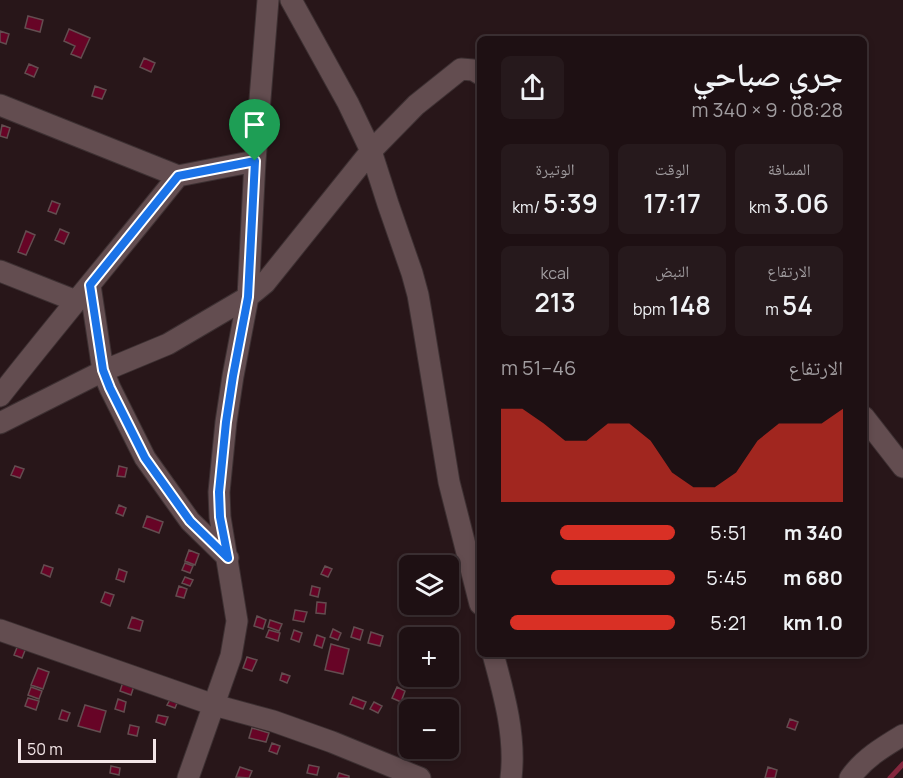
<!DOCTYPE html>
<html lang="ar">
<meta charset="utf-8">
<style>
:root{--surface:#1e1013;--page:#26191c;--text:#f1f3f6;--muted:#a19da0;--line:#3c3033;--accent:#d93025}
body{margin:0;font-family:Manrope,"Noto Naskh Arabic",sans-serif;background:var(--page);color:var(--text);direction:rtl;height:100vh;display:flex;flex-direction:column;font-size:22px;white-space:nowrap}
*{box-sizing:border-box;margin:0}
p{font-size:20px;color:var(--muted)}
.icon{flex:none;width:33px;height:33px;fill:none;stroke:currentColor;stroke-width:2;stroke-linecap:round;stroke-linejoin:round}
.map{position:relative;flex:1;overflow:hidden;direction:ltr}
.panel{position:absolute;left:477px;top:36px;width:390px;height:621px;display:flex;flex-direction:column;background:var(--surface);border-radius:9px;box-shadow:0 3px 9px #0003,0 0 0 2px var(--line);direction:rtl}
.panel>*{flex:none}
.controls{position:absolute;left:399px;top:555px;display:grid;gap:12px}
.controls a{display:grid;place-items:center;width:60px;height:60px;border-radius:9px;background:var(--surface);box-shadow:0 3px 9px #0003,0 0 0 2px var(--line);font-size:30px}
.scale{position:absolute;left:18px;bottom:15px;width:138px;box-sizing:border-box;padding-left:6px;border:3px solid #f3e6e7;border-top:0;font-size:16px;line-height:21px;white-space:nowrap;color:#f3e6e7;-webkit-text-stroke:4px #281619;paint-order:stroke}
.pin{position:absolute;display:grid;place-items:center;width:51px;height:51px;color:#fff;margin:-62px -26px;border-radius:50% 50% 50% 0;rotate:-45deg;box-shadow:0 0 6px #0007}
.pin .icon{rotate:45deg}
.round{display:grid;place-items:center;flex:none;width:63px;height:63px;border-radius:9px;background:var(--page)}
.headline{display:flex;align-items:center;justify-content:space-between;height:102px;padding:0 24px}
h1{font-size:33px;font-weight:600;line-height:45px}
.figures{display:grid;grid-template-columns:repeat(3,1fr);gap:9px;height:102px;padding:6px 24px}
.figures div{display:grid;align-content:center;border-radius:9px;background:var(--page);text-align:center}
.figures b{font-size:26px;font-weight:600}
.figures small{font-size:16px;font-weight:400}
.figures p{font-size:16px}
.chart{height:168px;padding:12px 24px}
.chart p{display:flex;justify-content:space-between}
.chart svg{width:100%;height:108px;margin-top:6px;fill:var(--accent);opacity:.7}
ul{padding:0 24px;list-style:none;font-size:20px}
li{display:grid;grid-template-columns:96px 72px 1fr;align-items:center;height:45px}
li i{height:15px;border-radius:8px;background:var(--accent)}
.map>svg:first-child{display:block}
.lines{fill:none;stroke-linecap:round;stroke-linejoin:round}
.stream{stroke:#85273e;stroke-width:5}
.building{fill:#670426;stroke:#634d50;stroke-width:1.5}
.street-casing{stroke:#3d3032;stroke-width:23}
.street{stroke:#634d50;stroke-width:21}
.route-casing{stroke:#fff;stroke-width:12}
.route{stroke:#1a73e8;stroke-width:8}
</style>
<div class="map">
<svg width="903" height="778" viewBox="0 0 903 778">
<rect width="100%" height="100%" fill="#281619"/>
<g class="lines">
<path class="stream" d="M890,778l13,-14"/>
</g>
<path class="building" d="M28,16l15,4 -3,12 -15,-4z
M69,29l21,9 -9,20 -10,-4 4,-8 -11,-5z
M0,31l9,3 -3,10 -6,-2z
M144,58l11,5 -4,9 -11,-5z
M29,64l9,4 -4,9 -9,-4z
M95,86l11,4 -4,9 -10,-3z
M2,125l8,3 -3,10 -7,-2z
M52,201l8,3 -4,10 -8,-3z
M60,229l9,4 -5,11 -9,-4z
M26,231l9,4 -9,20 -8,-3z
M15,466l9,3 -4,9 -9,-3z
M119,466l8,2 -2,9 -8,-1z
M119,505l7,3 -3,8 -7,-3z
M147,516l16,6 -4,11 -16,-6z
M189,550l10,4 -4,11 -10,-4z
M185,563l8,3 -3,7 -8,-3z
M44,565l9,3 -3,9 -9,-4z
M325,566l7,3 -4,8 -7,-3z
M119,569l8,3 -3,10 -8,-3z
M185,577l8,3 -3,6 -8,-3z
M179,586l8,3 -3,9 -8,-2z
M312,586l8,2 -2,9 -8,-2z
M105,592l9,3 -4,11 -9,-4z
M317,602l9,1 -1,11 -9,-1z
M295,610l12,2 -3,10 -11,-2z
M257,616l9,4 -3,9 -9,-3z
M132,617l11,4 -3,10 -12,-3z
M270,620l12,4 -3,7 -11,-4z
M354,627l9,3 -3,10 -9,-3z
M333,629l8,4 -3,7 -8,-3z
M269,630l11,3 -2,8 -12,-4z
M294,630l8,3 -3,9 -8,-3z
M371,632l12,4 -3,10 -12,-3z
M317,635l8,3 -3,10 -8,-3z
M331,644l18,5 -6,25 -18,-4z
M18,645l8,3 -4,10 -8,-3z
M247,657l10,3 -5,11 -9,-3z
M38,668l11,4 -6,17 -12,-4z
M282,673l8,3 -3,7 -7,-3z
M123,682l11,4 -3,9 -11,-4z
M31,687l11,4 -3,8 -11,-4z
M397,687l8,4 -4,11 -9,-4z
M353,697l13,5 -3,7 -13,-5z
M28,698l11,3 -3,9 -11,-4z
M171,698l7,3 -3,7 -8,-3z
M118,699l8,3 -2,10 -9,-3z
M374,702l8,4 -4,7 -8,-4z
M85,705l21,6 -6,21 -22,-6z
M62,710l8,3 -3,8 -8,-2z
M158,715l10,2 -3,8 -9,-3z
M790,719l8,3 -3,8 -8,-3z
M130,725l9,2 -2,9 -9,-2z
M252,728l17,5 -3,9 -17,-4z
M272,743l8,3 -3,8 -8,-3z
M309,765l10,2 -2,8 -10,-2z
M111,766l9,2 -1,7 -9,-2z
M240,767l12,4 -3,7 -13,-1z
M768,767l9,3 -2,8h-10z
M339,773l10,3v2h-12z"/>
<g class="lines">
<g class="street-casing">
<path id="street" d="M291,0l57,103 23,48 17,53 24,69 6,22 5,29 26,158 31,122
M0,105l178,71 77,-15
M0,271l76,30
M90,285l13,86 7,17 35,70 45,63 38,37
M0,396c58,-74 119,-146 178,-220
M864,417l39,50
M0,423l103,-52 65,-27 80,-47 17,-14 106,-132 45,-46 45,-36 12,1 7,4
M0,630l214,75 59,16 59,21 88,36
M493,654c11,40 23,82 18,124
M188,778l43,-122 6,-35 -17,-104 -1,-25 7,-70 7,-46 15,-79 7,-136 13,-161
M850,778c13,-19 33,-31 53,-43"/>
</g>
<use href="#street" class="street"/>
</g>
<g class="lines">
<g class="route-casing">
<path id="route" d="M255,161l-7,136 -15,79 -7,46 -7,70 1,25 8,41 -38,-37 -45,-63 -35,-70 -7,-18 -13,-85 88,-109z"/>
</g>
<use href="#route" class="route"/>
</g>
</svg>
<div class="controls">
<a><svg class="icon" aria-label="layers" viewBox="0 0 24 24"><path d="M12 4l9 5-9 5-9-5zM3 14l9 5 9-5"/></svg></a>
<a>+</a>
<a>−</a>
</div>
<div class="scale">50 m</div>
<div class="pin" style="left:255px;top:161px;background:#1e9e55"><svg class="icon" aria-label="arrive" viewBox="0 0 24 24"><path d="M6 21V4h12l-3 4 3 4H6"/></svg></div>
<section class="panel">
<div class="headline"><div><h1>جري صباحي</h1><p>08:28 · 9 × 340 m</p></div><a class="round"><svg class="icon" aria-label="share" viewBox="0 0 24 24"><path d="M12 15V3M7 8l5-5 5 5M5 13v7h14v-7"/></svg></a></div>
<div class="figures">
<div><p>المسافة</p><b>3.06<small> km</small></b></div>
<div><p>الوقت</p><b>17:17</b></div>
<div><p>الوتيرة</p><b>5:39<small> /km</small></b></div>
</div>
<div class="figures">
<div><p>الارتفاع</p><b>54<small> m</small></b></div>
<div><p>النبض</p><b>148<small> bpm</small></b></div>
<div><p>kcal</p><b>213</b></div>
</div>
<div class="chart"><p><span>الارتفاع</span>46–51 m</p>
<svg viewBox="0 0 160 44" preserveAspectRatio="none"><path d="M0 44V6L10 6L20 12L30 19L40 19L50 12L60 12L70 19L80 32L90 38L100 38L110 32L120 19L130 12L140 12L150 12L160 6V44z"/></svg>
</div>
<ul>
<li><b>340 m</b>5:51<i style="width:66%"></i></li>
<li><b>680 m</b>5:45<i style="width:71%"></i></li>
<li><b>1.0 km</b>5:21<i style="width:95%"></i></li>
</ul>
</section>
</div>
